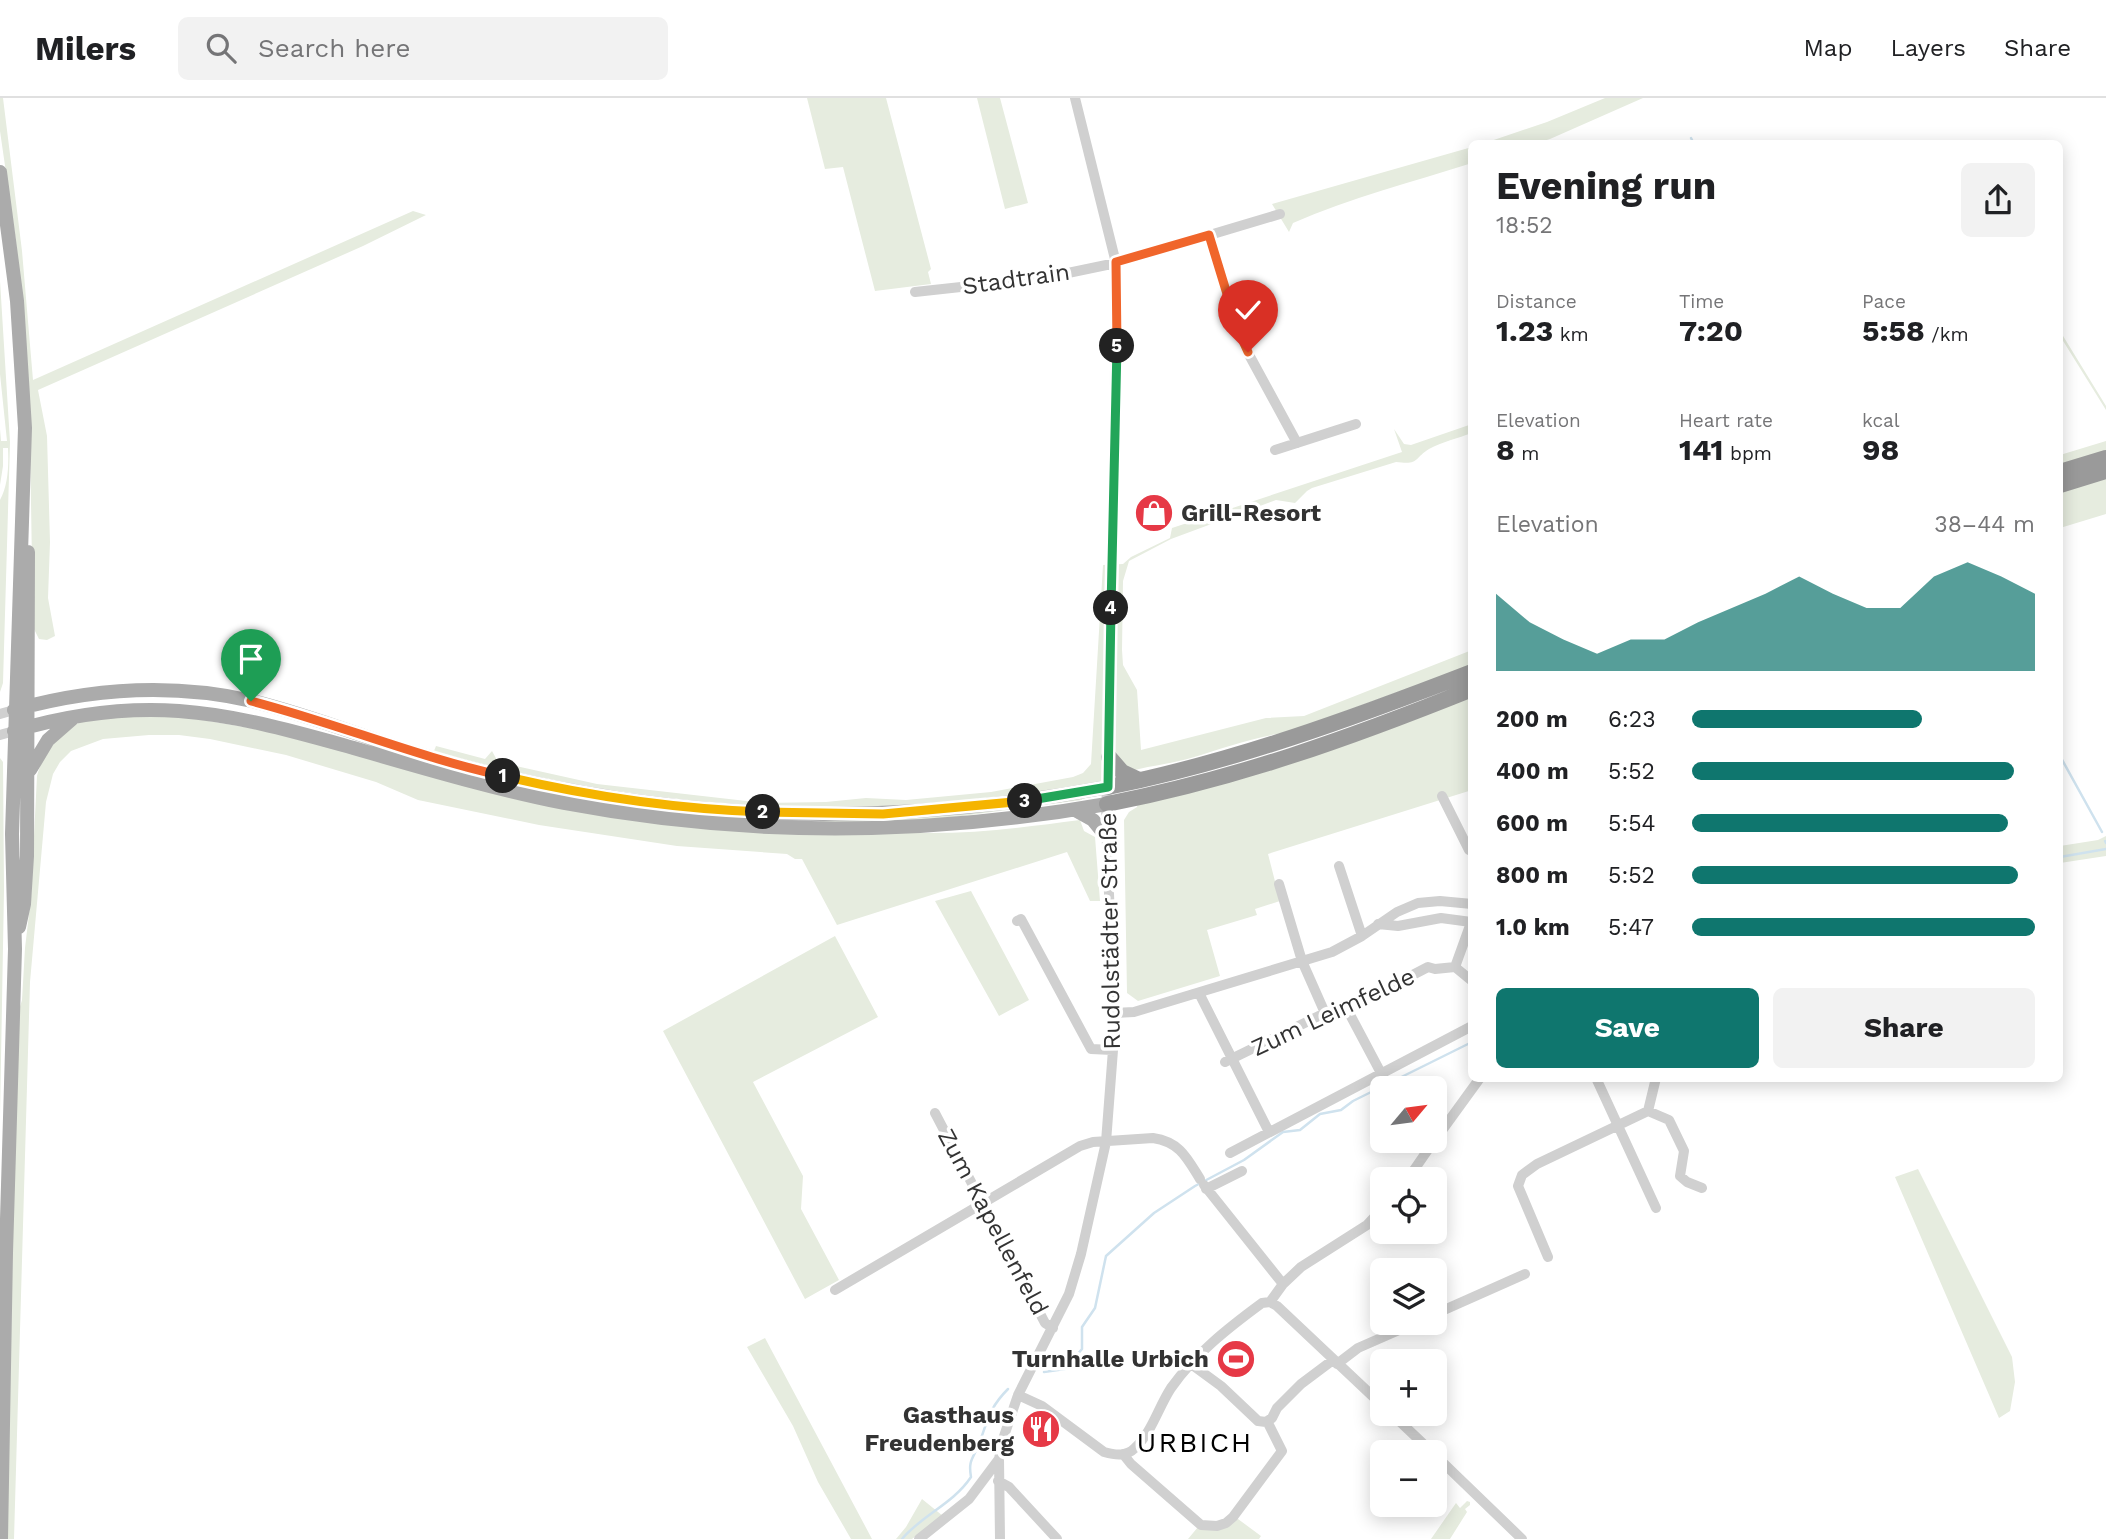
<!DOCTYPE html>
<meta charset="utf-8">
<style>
:root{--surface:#fff;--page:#f2f2f2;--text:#202124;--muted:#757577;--line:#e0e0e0;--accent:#0f766e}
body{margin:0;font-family:"Work Sans",sans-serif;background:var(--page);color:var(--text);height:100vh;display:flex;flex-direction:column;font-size:26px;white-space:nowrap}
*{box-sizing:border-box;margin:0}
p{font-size:23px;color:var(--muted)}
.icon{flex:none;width:38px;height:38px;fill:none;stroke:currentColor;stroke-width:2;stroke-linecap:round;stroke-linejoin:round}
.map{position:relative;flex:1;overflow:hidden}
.panel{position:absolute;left:1468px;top:42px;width:595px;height:942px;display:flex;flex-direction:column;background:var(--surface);border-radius:10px;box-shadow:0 4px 18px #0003}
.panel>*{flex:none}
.needle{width:46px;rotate:61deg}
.buttons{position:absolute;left:1370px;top:978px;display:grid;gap:14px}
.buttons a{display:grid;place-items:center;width:77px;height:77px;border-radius:10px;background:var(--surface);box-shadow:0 4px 18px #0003;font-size:35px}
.pin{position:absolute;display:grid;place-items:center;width:60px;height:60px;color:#fff;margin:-72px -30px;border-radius:50% 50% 50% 0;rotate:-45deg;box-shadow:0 0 7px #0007}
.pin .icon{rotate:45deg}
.km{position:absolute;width:35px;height:35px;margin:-18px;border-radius:50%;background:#222;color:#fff;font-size:19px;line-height:35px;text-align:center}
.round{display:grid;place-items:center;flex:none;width:74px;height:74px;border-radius:10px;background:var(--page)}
.headline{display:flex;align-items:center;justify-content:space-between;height:119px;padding:0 28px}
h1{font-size:38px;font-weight:700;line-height:52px}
.metrics{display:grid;grid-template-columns:repeat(3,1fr);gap:10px;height:119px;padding:7px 28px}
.metrics div{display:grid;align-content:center}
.metrics b{font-size:30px;font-weight:700}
.metrics small{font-size:19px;font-weight:400}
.metrics p{font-size:19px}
.chart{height:196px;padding:14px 28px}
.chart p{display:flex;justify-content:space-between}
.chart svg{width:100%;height:126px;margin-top:7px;fill:var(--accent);opacity:.7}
.button{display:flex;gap:14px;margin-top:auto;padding:14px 28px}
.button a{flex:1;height:80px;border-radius:10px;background:var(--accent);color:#fff;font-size:28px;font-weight:700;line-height:80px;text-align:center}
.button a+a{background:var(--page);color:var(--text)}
ul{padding:0 28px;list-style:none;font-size:23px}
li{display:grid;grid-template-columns:112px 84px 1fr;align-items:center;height:52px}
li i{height:18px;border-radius:9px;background:var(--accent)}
header{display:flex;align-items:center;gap:42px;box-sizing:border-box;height:98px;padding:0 35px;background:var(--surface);border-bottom:2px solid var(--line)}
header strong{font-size:33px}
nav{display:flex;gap:38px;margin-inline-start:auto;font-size:24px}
.search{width:490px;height:63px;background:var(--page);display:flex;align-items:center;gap:18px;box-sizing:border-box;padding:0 24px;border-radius:10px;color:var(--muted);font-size:26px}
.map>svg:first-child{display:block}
.green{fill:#e6ecdf}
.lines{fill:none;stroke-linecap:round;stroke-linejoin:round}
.stream{stroke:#cfe2ee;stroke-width:2.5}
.minor{stroke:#d0d0d0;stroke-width:10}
.major{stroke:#ababab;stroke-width:14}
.highway{stroke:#9a9a9a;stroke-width:16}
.split-1-casing{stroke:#fff;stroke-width:14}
.split-2-casing{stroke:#fff;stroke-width:14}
.split-3-casing{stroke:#fff;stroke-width:14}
.split-4-casing{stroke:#fff;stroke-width:14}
.split-5-casing{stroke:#fff;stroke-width:14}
.split-6-casing{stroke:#fff;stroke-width:14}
.split-1{stroke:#f0652b;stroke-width:9}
.split-2{stroke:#f5b400;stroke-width:9}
.split-3{stroke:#f5b400;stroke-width:9}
.split-4{stroke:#22a559;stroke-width:9}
.split-5{stroke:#22a559;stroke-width:9}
.split-6{stroke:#f0652b;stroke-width:9}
.labels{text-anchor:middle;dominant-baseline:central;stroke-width:7;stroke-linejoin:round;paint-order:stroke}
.street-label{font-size:24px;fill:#333;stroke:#fff}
.poi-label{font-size:24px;font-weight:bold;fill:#333;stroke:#fff;text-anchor:end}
.quarter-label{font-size:28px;letter-spacing:2px;fill:#000;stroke:#fff}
</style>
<header>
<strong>Milers</strong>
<div class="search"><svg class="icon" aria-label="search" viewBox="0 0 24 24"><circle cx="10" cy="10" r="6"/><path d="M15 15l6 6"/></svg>Search here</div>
<nav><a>Map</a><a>Layers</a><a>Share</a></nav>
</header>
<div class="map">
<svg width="2106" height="1441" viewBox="0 0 2106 1441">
<rect width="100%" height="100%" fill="#fff"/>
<path class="green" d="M0,0h3l19,153 11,129 380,-169 13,4 -63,31 -325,144 9,46 3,106 -2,56 7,38 -8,4 -8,-1 -6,-12 -3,-187 -14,-198 -16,-111z
M807,0h79l45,171 -3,3 3,12 -56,7 -32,-124 -18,2z
M977,0h23l28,105 -23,6z
M1605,0h38l-93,41 -13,4h-52l62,-21z
M1472,49v16c-60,19 -122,35 -179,60l-4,9 -17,-28z
M0,183l10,161 -7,241 -3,9v-192c8,-14 9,-35 8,-52h-5v18l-3,19v-56l1,12h6l-7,-67z
M2060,233l46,75v4l-46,-74z
M1472,326v9c-14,5 -30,9 -43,16 -16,10 -9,16 -33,13l-84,26 -5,3 -12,12 -19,-3 -105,39 -42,22 -6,20 -1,69 1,15 14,25 4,60 125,-32 38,-2 168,-66v15l-184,67c-33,5 -65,16 -97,26 -17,5 -35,7 -52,11 -20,5 -40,14 -61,18 -25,5 -53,7 -79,10 -189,24 -381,6 -565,-46l2,-5 49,13 7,-8 6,11 99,22 167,19 62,-1 40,-4 40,2 85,-8 82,-15 10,-4 8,-9 12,-199 20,-1 8,-7 39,-19 2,-10 230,-76 -8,-23 10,15 7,1z
M2106,343v11l-46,14v-11z
M2106,379v37l-46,14v-37z
M1472,596v96l-204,64 12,47 -25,8 2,6 -50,15 13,46 -82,25 -11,-8 -3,-173 5,-8 8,-5 1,-4z
M103,619h82l94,16 282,74 359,26c54,1 106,-6 160,-13l4,11 11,6 5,64h-10l-23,-49 -230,73 -35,-66h-7l-8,-5 -110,-8 -138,-21 -121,-25 -42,-18 -90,-27 -76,-16 -31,-4h-30l-46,4 -32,12 -11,11 -7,12 -7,28 -16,180 -16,557h-7l10,-522 5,-17 3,-52 6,-51 6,-121c5,-21 21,-41 39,-52 8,-4 19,-5 27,-7z
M0,660l3,4 1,128 -4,226z
M1081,698l1,4 -157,21 -105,3v-4z
M2106,738v20l-46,7v-17l38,-6z
M971,793l58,109 -30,16 -64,-115z
M835,838l43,81 -125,65 50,94 -2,33 38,71 -34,19 -142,-268z
M1918,1071l94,188 3,25 -5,29 -11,7 -104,-241z
M765,1240l107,201h-21l-33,-57 -25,-56 -46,-79z
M922,1401l21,17 -31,23h-16l10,-12z
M1467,1403l3,1v3l-5,4 2,3 -17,27h-19l25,-36 4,5z
M1238,1421l23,17 -2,3h-71l10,-12z"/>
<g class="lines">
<path class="stream" d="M1691,40l3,6
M2060,658l42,76
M2105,743l1,2
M2060,759l46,-8
M1044,1274l21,-3 17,-20v-22l13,-19 11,-52 48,-43 41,-27 49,-26 39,-28 17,-2 20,-16 21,-4 12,-9 119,-59
M902,1441c20,-24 51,-35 69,-62 -3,-17 2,-18 8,-33 9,-24 10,-36 29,-55"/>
<path class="minor" d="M1209,137l32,105 56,103
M915,194l129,-14 72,-15 164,-49
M1275,352l81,-26
M0,616l14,-4
M0,637l14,-4
M1442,698l27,54 3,1
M1339,768l23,70
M1279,786l23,77 23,52
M1017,823l4,-2 70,130 22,1
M1378,826l20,2 43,-8 30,4
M1455,869l17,-47
M1199,895l70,139
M1347,911l34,64
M1114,915l20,-1 198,-60 30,-16 35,-24 21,-9 22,-2 32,3
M1225,964l100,-49 22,-4 81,-42 7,2 20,-2 17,14
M1596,980l60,130
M1648,1013l8,-33
M935,1015l110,210 8,5
M1435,1042l45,-62
M1230,1055l242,-127
M1407,1082l27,-39
M1204,1087l79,99
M1206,1091l36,-18
M1548,1159l-30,-71 4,-11 15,-11 111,-53 21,9 15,31 -4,25 7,6 15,6
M835,1192l245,-144 13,-4 60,-4c27,4 34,20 47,41
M1270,1204l13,-18 18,-17 66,-42 15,-16
M1435,1216l90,-40
M1191,1266l30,22 37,35 8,1 6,-4 5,-10 24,-24 32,-24
M1337,1266l21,-16 57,-25
M1018,1297l24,11 62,46c11,3 22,5 31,-4 17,-16 23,-40 36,-60 24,-34 57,-60 91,-85l8,-1 7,4 105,99
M1392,1316l40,38
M1123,1356l8,10 70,61 16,1 9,-3 7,-6 49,-66 -15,-30
M1435,1357l87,84
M998,1383l11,6 48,52
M919,1441l50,-40 30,-40
M1000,1441l-1,-80 4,-20 15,-44 51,-101 12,-40 25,-112 7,-92 1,-37 -8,-191 8,-352 2,-207 -41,-165"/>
<path class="major" d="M0,74l17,129 8,127 -13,406 3,115 -9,304 -5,286
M14,612c79,-22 158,-27 238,-9 54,13 106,34 160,51 56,17 115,31 173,41 173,31 351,26 523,-6
M14,633c54,-16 109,-24 165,-20 56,4 110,19 164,34 73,21 146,43 221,58 179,34 363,33 543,1
M30,672l18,-30 24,-21
M1075,712l18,10 13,16
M19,829l5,-23 3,-48 1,-304"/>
<path class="highway" d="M2060,374l46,-14
M2060,387l46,-14
M1109,659l13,15 17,8
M1108,689c125,-25 245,-69 364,-115
M1107,706c129,-25 243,-66 365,-115"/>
</g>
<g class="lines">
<g class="split-1-casing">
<path id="split-1" d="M251,603c85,22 166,56 252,75"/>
</g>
<g class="split-2-casing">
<path id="split-2" d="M503,678c85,20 172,33 260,36"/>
</g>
<g class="split-3-casing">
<path id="split-3" d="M763,714l120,2 142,-13"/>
</g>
<g class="split-4-casing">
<path id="split-4" d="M1025,703l83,-14 3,-179"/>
</g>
<g class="split-5-casing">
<path id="split-5" d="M1111,510l6,-262"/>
</g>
<g class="split-6-casing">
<path id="split-6" d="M1117,248l-1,-84 93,-27 29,95 10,22"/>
</g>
<use href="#split-1" class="split-1"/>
<use href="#split-2" class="split-2"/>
<use href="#split-3" class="split-3"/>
<use href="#split-4" class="split-4"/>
<use href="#split-5" class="split-5"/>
<use href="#split-6" class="split-6"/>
</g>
<defs>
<g id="shop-disc" transform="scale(2.0125)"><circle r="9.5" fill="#e63946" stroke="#fff"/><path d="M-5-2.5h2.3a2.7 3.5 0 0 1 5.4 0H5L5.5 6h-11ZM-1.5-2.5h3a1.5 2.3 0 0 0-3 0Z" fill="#fff"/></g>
<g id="stadium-disc" transform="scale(2.0125)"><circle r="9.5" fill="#e63946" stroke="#fff"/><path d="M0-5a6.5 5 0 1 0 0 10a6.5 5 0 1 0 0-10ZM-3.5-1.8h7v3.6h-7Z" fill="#fff"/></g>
<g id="restaurant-disc" transform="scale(2.0125)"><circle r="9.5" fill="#e63946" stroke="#fff"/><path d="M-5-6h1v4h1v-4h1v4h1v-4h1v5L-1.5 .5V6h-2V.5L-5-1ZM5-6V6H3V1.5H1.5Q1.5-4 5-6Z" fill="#fff"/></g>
</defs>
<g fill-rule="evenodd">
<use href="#shop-disc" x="1154" y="415"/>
<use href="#stadium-disc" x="1236" y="1261"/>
<use href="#restaurant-disc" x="1041" y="1331"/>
</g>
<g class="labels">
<g class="street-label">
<text transform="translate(1016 181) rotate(-8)">Stadtrain</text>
<text transform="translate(1110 833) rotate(-91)">Rudolstädter Straße</text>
<text transform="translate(1333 914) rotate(-25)">Zum Leimfelde</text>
<text transform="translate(993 1124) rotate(62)">Zum Kapellenfeld</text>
</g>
<g class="poi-label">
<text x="1181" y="415" text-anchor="start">Grill-Resort</text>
<text x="1209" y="1261">Turnhalle Urbich</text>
<text x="1014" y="1317">Gasthaus<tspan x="1014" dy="28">Freudenberg</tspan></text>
</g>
<g class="quarter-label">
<text x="1195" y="1344">URBICH</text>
</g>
</g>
</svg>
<div class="buttons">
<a><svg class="needle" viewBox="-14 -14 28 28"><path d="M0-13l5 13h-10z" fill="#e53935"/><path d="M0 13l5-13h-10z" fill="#757577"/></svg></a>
<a><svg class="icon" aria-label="locate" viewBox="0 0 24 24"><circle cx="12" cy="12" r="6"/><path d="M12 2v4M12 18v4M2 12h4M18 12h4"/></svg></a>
<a><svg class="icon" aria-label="layers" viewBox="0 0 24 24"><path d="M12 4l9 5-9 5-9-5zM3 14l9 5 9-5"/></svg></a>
<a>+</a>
<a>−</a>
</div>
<div class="pin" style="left:251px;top:603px;background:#1e9e55"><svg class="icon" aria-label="arrive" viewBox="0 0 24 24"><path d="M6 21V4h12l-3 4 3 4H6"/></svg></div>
<div class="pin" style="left:1248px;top:254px;background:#d93025"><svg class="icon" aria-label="check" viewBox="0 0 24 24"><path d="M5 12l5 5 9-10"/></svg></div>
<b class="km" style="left:503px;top:678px">1</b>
<b class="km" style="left:763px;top:714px">2</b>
<b class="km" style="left:1025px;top:703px">3</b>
<b class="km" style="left:1111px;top:510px">4</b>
<b class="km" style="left:1117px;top:248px">5</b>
<section class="panel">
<div class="headline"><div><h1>Evening run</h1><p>18:52</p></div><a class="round"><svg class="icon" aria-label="share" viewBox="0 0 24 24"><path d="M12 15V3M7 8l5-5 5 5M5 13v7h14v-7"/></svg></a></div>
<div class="metrics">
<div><p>Distance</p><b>1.23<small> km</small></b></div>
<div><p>Time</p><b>7:20</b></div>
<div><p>Pace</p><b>5:58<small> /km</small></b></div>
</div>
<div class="metrics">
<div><p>Elevation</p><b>8<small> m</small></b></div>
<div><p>Heart rate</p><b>141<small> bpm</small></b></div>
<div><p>kcal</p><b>98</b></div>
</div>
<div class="chart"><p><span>Elevation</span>38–44 m</p>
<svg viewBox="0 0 160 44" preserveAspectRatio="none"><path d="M0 44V17L10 27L20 33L30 38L40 33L50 33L60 27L70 22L80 17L90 11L100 17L110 22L120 22L130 11L140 6L150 11L160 17V44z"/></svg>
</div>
<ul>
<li><b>200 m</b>6:23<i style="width:67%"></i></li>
<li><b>400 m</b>5:52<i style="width:94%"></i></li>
<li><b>600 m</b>5:54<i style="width:92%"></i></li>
<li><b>800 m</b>5:52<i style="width:95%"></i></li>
<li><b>1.0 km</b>5:47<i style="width:100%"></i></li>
</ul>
<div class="button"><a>Save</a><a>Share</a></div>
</section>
</div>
